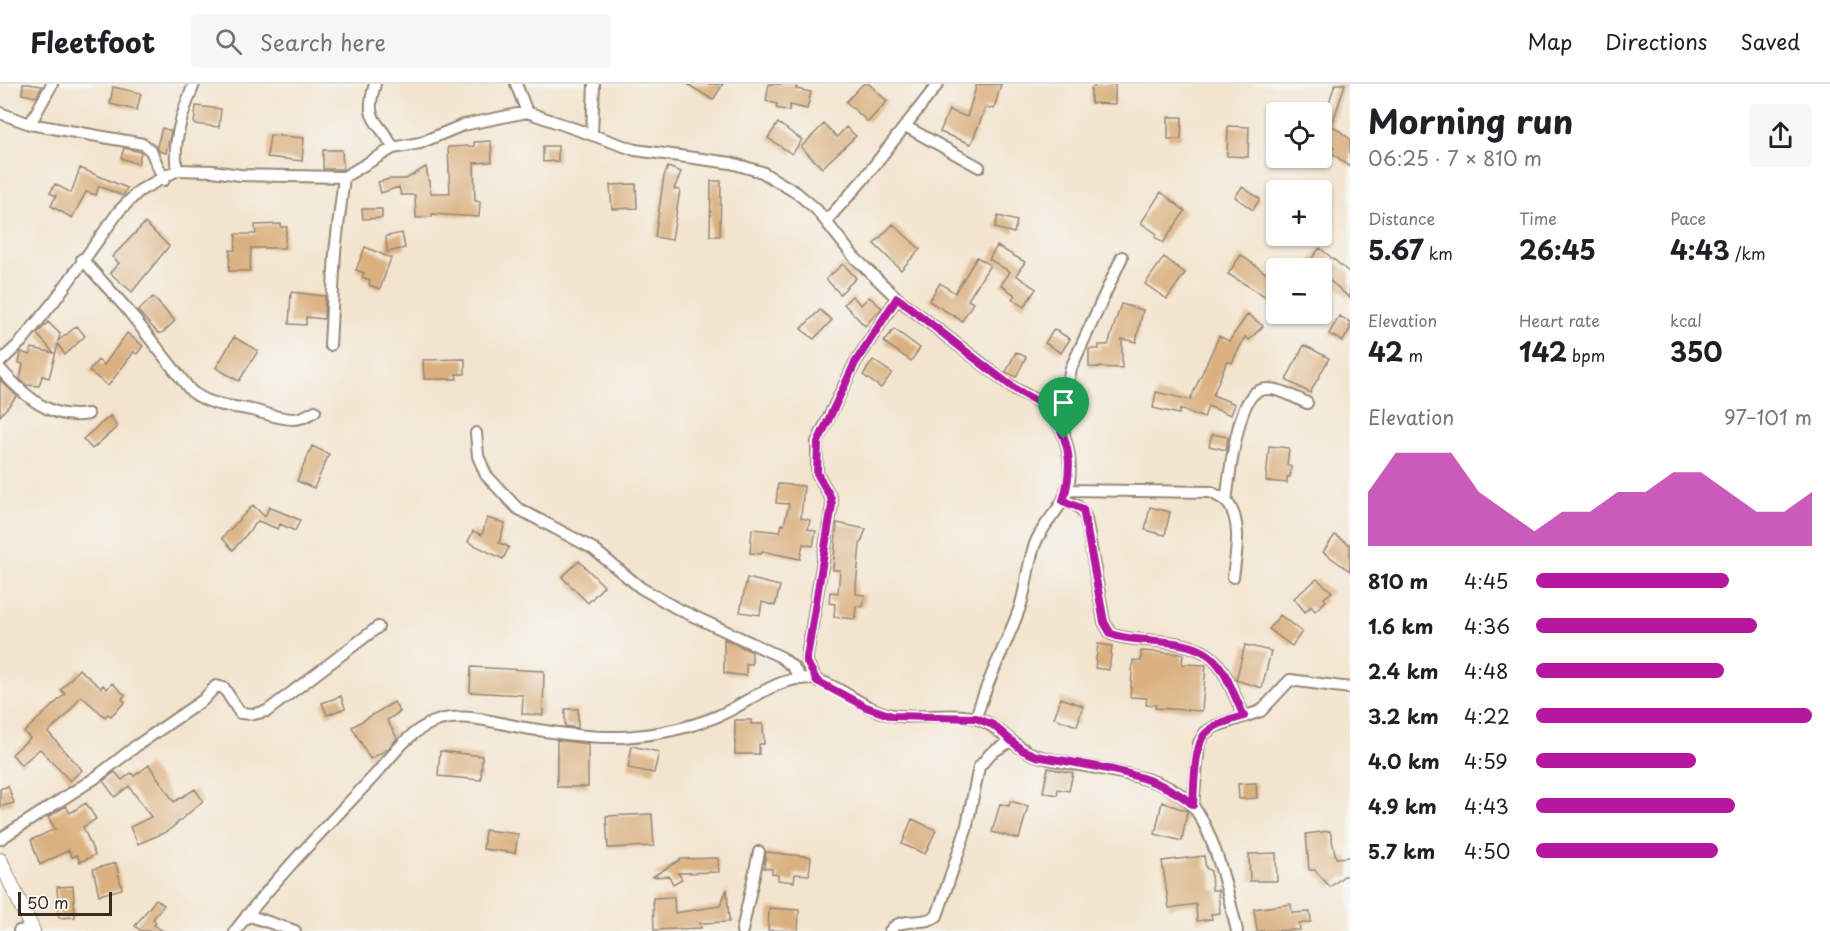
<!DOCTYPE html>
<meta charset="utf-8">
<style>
:root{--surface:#fff;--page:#f6f6f6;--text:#202124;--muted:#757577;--line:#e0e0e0;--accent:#b5179e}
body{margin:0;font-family:"Playpen Sans",sans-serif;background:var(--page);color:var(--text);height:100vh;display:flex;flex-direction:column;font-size:22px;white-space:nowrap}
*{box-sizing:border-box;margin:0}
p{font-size:20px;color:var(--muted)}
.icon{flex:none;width:33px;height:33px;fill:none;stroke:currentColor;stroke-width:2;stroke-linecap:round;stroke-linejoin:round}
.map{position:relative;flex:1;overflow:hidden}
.details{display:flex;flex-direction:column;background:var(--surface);width:480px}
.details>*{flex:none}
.controls{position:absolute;left:1266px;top:18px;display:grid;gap:12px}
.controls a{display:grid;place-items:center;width:66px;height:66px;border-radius:6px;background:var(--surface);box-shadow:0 2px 4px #0004;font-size:30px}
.scale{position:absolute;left:18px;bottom:15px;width:94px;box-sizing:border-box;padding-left:6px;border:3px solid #3b2a1e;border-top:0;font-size:16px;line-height:21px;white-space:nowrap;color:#3b2a1e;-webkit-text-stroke:4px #f6f6f2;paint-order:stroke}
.pin{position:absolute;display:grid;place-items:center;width:51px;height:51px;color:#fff;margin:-62px -26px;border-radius:50% 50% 50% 0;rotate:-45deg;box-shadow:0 0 6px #0007}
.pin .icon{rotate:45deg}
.round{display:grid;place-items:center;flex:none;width:63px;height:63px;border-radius:6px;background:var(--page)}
.overview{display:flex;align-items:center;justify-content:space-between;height:102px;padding:0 18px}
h1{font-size:33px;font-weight:700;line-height:45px}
.metrics{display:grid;grid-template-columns:repeat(3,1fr);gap:9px;height:102px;padding:6px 18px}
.metrics div{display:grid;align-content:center}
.metrics b{font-size:26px;font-weight:700}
.metrics small{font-size:16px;font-weight:400}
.metrics p{font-size:16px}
.chart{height:168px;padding:12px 18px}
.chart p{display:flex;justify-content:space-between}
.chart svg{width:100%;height:108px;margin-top:6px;fill:var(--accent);opacity:.7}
ul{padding:0 18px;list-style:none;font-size:20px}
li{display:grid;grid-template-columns:96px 72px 1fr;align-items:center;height:45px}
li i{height:15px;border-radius:8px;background:var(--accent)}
header{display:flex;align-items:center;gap:36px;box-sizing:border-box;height:84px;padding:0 30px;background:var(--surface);border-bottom:2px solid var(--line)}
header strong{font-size:28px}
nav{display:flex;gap:33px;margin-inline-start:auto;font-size:21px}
.search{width:420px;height:54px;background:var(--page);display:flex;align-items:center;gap:15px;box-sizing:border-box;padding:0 21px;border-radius:6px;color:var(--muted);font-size:22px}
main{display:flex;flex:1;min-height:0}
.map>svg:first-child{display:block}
.building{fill:#dab07f}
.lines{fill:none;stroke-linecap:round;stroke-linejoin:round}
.minor-casing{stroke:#978776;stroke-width:14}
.tertiary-casing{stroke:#978776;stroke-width:16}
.minor{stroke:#fff;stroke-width:10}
.tertiary{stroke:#fff;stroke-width:14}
.route-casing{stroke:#fff;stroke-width:12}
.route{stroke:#b5179e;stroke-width:8}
</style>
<header>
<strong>Fleetfoot</strong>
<div class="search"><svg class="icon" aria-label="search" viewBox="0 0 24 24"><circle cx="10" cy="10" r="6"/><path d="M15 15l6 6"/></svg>Search here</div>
<nav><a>Map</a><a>Directions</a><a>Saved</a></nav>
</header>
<main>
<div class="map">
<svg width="1350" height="847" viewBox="0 0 1350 847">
<rect width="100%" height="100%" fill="#f6f6f2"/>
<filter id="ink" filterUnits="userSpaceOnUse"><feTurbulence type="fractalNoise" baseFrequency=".0167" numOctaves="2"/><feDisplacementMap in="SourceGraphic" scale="12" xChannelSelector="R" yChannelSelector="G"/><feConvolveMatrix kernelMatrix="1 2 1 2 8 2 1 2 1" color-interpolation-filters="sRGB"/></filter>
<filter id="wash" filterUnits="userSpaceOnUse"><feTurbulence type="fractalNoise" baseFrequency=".008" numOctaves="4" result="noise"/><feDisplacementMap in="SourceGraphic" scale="24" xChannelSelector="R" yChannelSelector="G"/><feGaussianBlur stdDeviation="1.35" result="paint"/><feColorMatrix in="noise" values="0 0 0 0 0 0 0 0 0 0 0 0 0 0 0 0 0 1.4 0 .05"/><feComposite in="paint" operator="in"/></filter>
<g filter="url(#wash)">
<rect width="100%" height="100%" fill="#f3e4ce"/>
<g id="blocks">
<path class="building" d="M23,0h5l14,2 -6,11 -14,-3z
M687,0h36l-10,16z
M769,0h28l-1,5 15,3 -4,17 -17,-4 -1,6 -13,-3 1,-4 -11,-3z
M863,0h6l18,17 -19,21 -22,-20z
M977,0h24l-7,25 -8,-2 -15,37 -31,-12 9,-22 18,7z
M1094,0h21v20l-24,-1v-15l3,-1z
M1335,0h10l-13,41 18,14v28l-19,-15 3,-4 -12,-8v-30l4,2z
M113,3l28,6 -4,17 -27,-6z
M196,22l25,3 -2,18 -25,-3z
M1168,33h14l-1,22h-13z
M778,39l24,17 -10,14 -24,-16z
M824,40l13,13 9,-10 10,9 -34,32 -21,-21z
M1228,42l21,1 -1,30 -21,-1z
M162,44l9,3 -5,22 -7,-2 -2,-5z
M270,51l34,3 -2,23 -35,-4z
M491,57l1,21 -18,1 1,38h5l-1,16 -47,-3v3l-16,1 -1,-23h-14l-2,-8 -18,6 -3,-11 12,-3h16l20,-12 5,26h19l-2,-46 26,-1v-4z
M543,62h15v15l-15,1z
M124,64l17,4 -3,12 -17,-6z
M323,66h19l1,19h-20z
M668,83l13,5 -7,17 6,1 -8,50 -17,-3 9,-61z
M80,84l47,20 -4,8 -24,-10 -3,9 -10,-3 -14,26 -21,-12 5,-10 -6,-3 5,-9 16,9z
M711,97h10l-1,55h-10z
M636,100l1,24 -25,1 -2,-24z
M1242,103l18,12 -7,11 -18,-13z
M1161,108l24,19 -22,32 -8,-6 2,-3 -16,-11z
M362,125h20v9l-19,1z
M998,132l19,5 -3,12 -19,-5z
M145,139l24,23 -37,46 -22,-19 9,-10 -7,-6z
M281,140v3h6l-3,21h-33l-1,23h-21l1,-21h5l1,-16h20l-1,-9z
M893,140l27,25 -19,21 -27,-26z
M402,149l3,15 -18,4 -1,-16z
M997,162l28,16 -9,13 20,14 -12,18 -12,-8 3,-4 -14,-10 9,-13 -21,-13z
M365,163l26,11 -11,31 -11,-4 1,-5 -8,-3 2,-4 -8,-3z
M1320,164l30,25v25l-22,-19 -6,8v-19h-18z
M1241,171l34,25 -3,6 4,2v15l-48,-29z
M977,173l13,8 -22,35 5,3 -11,18 -33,-20 11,-18 15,10z
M1164,173l21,16 -18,26 -22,-15z
M843,180l13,14 -16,16 -14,-15z
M291,208l34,4 -1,23 -18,-2v8l-17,-1z
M852,212l9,9 8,-8 13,11 -17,18 -21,-22z
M153,213l22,24 -13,12h-4l-20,-22z
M1121,220l22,6 -7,32 -14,-3v29l-33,-1v-18h10v-4h9z
M820,226l12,10 -18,19 -13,-10z
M1248,230l15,12 -14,14 -4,-3 -13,26 -5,-2 -14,34 22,9 -4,11 -23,-9 -4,12 -24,-9 -1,5 -26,-6 3,-16 34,8 29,-64 10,5z
M1339,232l11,6v7l-7,12 -14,-7z
M48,238l12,12 -2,7 19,-15 8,10 -20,19 -7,-11 -9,34 -7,-2 -3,10 -13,-1 -6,-6 3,-15 -4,-1 2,-11 9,3 2,-7 22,5 -17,-19z
M894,245l26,19 -9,13 -27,-19z
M1054,245l16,10 -9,14 -16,-10z
M127,249l16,13 -6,8 -3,-2 -26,34 -19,-15 9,-11 6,5z
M234,253l24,14 -19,30 -23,-13z
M1304,261l25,13 -19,35 -24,-13z
M1016,268l10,5 -10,20 -10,-5z
M465,275v15h-9l1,5h-33l-1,-19z
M873,276l19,13 -11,15 -18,-13z
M0,296l17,16 -17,20z
M110,332l7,11 -25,22 -9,-10z
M1212,350l16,3 -2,13 -17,-4z
M312,362l17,8 -15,34 -17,-7z
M1269,362l20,2 -2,17 4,1 -1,11h-3v6l-21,-2z
M778,400l26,2 -3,32 9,2 -2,9 8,2 -3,15 -10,-2 -3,15 -38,-8 -1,3 -11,-1 2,-24 28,3 2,-8 2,1 5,-21 -13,-1z
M253,421l12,12 4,-10 31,13 -5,11 -15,-7 -2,5 -20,-8 -25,29 -11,-12z
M1150,423l20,5 -5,23 -20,-5z
M487,434l18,5 -6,20 10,4 -6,12 -35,-17 5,-11 9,4z
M837,439l29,6 -6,16 -4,41v8l9,1 -2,12 -7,-1 -1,13 -21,-2 1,-13 -6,-1 1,-11 8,1 2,-23h-7z
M1335,451l15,10v26l-27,-19z
M579,477l25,25 -16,17 -26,-26z
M747,494l33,8 -5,20 -13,-4 -2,13 -20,-3z
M1317,495l15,13 -8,6 2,3 -11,10 -4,-5 -6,6 -11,-14z
M1280,531l22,17 -10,14 -23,-17z
M724,555l28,13v12h-6v12l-22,-3z
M1098,560l14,2 -3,24 -14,-2z
M1245,561l26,6 -9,37 -26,-8z
M1141,567l42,3 -1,10 24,1 -4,46 -47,-3 1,-3h-10l1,-7 -17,-1 3,-37 8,1z
M471,583l73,4 -1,44 -21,-1 1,-19 -53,-3z
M79,585l22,19 2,-3 4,4 5,-6 13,12 -3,4 3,3 -14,14 -3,-2 -3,3 -24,-21 -14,19 -19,17 34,38 -12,11 -30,-32 -19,16 -9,-11 18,-16 -6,-6 41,-38 -4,-4z
M341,612l4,12 -18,7 -5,-12z
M1061,614l22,8 -6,20 -23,-8z
M394,618l6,10 -13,8 10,18 -9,11 -18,10 -18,-32z
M565,625h13v19l-13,-2z
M735,636h16v4h12l1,20h-5v10h-24z
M557,656l31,4v43h-31z
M632,662l27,6 -5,21 -26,-5z
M440,667l42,5 -1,24 -43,-4z
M149,681l25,37 21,-13 8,12 -35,30 -30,13 -8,-17 21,-10 -22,-31 -14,11 -12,-16 12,-9 7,8 9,-7 3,3z
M1048,684l25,5 -4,18 -11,-2 -1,6 -14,-3z
M1256,699l1,15 -18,1 -1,-15z
M8,702l6,17 -14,4v-18z
M1010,717l18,5 -9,33 -27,-7 8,-28 9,2z
M1162,718l25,9 -5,30 -27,-7z
M86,719l10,16 -13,8 12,28 -15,7 -3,-7 -5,2 -3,-7 -29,15 -9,-25 24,-11 -7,-12 18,-11 4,7z
M652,730l2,32 -46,2 -2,-32z
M912,735l24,11 -11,24 -23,-10z
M485,746l33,4 -3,19 -32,-4z
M1330,747l6,27 14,-1v19h-6l-14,11 -15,-17h-6l-3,-36z
M766,768l45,5 -2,18 -14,-1 -1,8 -16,-2v-5l-6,-1v-5l-8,-1z
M1276,769l1,28h-27l-1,-27z
M1204,772l2,12 5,3 1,19h6l2,23 -9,1 1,5 -15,2 -1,-17 -27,4 -7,-47z
M718,774l1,14 -41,1 4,6 -9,5 -4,-8 -17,1 29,-18z
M116,779l6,26 -23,6 -6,-26z
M73,802l2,31 -16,1 -2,-31z
M727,805l2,33 -29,1 1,5 -47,2 -1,-32 21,-1 1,16 45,-7z
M156,815l8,6 -11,14 3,3 -2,3 9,6h-22l-6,-5z
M1291,820l1,9 18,-1 1,10 -12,2 1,6 -43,1 -3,-22z
M769,824l30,2 -1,21 -30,-1z"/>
</g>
</g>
<g filter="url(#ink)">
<use href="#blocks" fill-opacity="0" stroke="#978776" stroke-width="1.5"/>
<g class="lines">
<g class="minor-casing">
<path id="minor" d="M375,0c-12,40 4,34 18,64
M516,0l11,28
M0,29l30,11 113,20 8,7 13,29
M30,40l22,-40
M905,42l74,41
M592,49l2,-49
M177,86c-5,-29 6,-59 17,-86
M826,137l36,-40 76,-97
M82,175l44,49 65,83c21,16 38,14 61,19 13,3 28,9 41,9 9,0 15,-4 22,-8
M330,261l5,-93 9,-75
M0,278l21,-20 34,-42 64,-89 20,-20 38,-21 36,1 27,4 104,2 49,-29 27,-5 43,-18 64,-13 108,38 96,13 31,9 35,21 19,16 38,48 43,41 118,91c14,7 27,14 37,26 18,22 24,62 10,87 -9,15 -20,24 -27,42 -8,21 -8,42 -15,63 -13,37 -33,72 -44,111
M0,285c24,26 50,52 88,45
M476,349l2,23 8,19 31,33 75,40 49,40 37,21 103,48 12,10 8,12
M1064,351v-33l7,-34 51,-111
M1066,406l145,2c4,3 12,6 16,10 16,20 9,52 6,75
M1063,417c13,3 18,5 23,18l18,103 7,12c15,6 30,5 46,7 63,5 63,23 87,75
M1226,418c3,-23 11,-102 32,-111 16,-7 35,6 49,12
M817,597l-10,-19v-6l25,-151 -1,-7 -14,-25v-31l38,-79 42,-65
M1193,721l6,-62 6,-10 11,-7 45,-15 29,-31 60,8
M0,755l95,-61 41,-32 67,-46 13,-14 8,2 16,25 14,1 13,-3 111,-84
M247,831l48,16
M19,847l13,-2
M235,847c43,-56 92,-105 140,-156 17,-19 34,-44 59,-53 29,-11 61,1 91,6 32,5 64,10 97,9 33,-2 67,-9 96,-21 26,-11 50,-32 78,-37 34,-6 64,31 96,36 27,5 62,-4 86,4 22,7 35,29 57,36 42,14 126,15 156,49 23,25 38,93 46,127
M742,847l17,-79
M890,847c10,-15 34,-5 47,-15l29,-86 13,-63 12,-14 20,-12"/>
</g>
<g class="tertiary-casing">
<path id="tertiary" d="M0,776l33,71"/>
</g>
<use href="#minor" class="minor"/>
<use href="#tertiary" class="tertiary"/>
</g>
</g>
<g class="lines" filter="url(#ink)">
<g class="route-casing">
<path id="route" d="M897,214c39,29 77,61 117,90 14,10 30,14 40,30 18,27 18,53 9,83l20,8 21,113 7,12c15,6 30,5 46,7 63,5 63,23 87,75 -12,4 -28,7 -38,17 -12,10 -12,56 -13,72 -36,-33 -109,-40 -157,-49l-14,-6 -29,-25 -17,-7 -84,-2 -26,-9 -49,-26 -10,-19v-5l25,-152 -1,-7 -14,-25 1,-31 37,-79z"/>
</g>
<use href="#route" class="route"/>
</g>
</svg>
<div class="controls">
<a><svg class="icon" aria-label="locate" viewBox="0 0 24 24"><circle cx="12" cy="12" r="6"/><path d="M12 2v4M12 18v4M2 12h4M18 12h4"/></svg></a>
<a>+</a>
<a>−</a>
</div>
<div class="scale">50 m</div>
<div class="pin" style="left:1064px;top:355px;background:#1e9e55"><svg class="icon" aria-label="arrive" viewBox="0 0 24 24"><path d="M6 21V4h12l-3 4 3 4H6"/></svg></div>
</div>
<section class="details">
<div class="overview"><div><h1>Morning run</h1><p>06:25 · 7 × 810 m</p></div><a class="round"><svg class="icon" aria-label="share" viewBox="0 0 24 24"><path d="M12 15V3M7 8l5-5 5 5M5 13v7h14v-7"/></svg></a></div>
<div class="metrics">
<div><p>Distance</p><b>5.67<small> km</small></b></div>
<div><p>Time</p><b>26:45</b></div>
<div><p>Pace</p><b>4:43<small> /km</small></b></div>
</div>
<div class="metrics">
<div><p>Elevation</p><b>42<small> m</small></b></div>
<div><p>Heart rate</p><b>142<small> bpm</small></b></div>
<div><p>kcal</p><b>350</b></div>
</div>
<div class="chart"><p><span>Elevation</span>97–101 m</p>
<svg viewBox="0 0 160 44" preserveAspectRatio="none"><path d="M0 44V22L10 6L20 6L30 6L40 22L50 30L60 38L70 30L80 30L90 22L100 22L110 14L120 14L130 22L140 30L150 30L160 22V44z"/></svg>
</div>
<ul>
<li><b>810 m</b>4:45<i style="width:70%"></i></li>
<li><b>1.6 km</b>4:36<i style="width:80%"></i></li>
<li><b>2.4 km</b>4:48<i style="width:68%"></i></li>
<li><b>3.2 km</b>4:22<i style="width:100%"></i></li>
<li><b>4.0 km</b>4:59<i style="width:58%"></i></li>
<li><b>4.9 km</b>4:43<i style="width:72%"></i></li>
<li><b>5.7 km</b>4:50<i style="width:66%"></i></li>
</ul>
</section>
</main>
